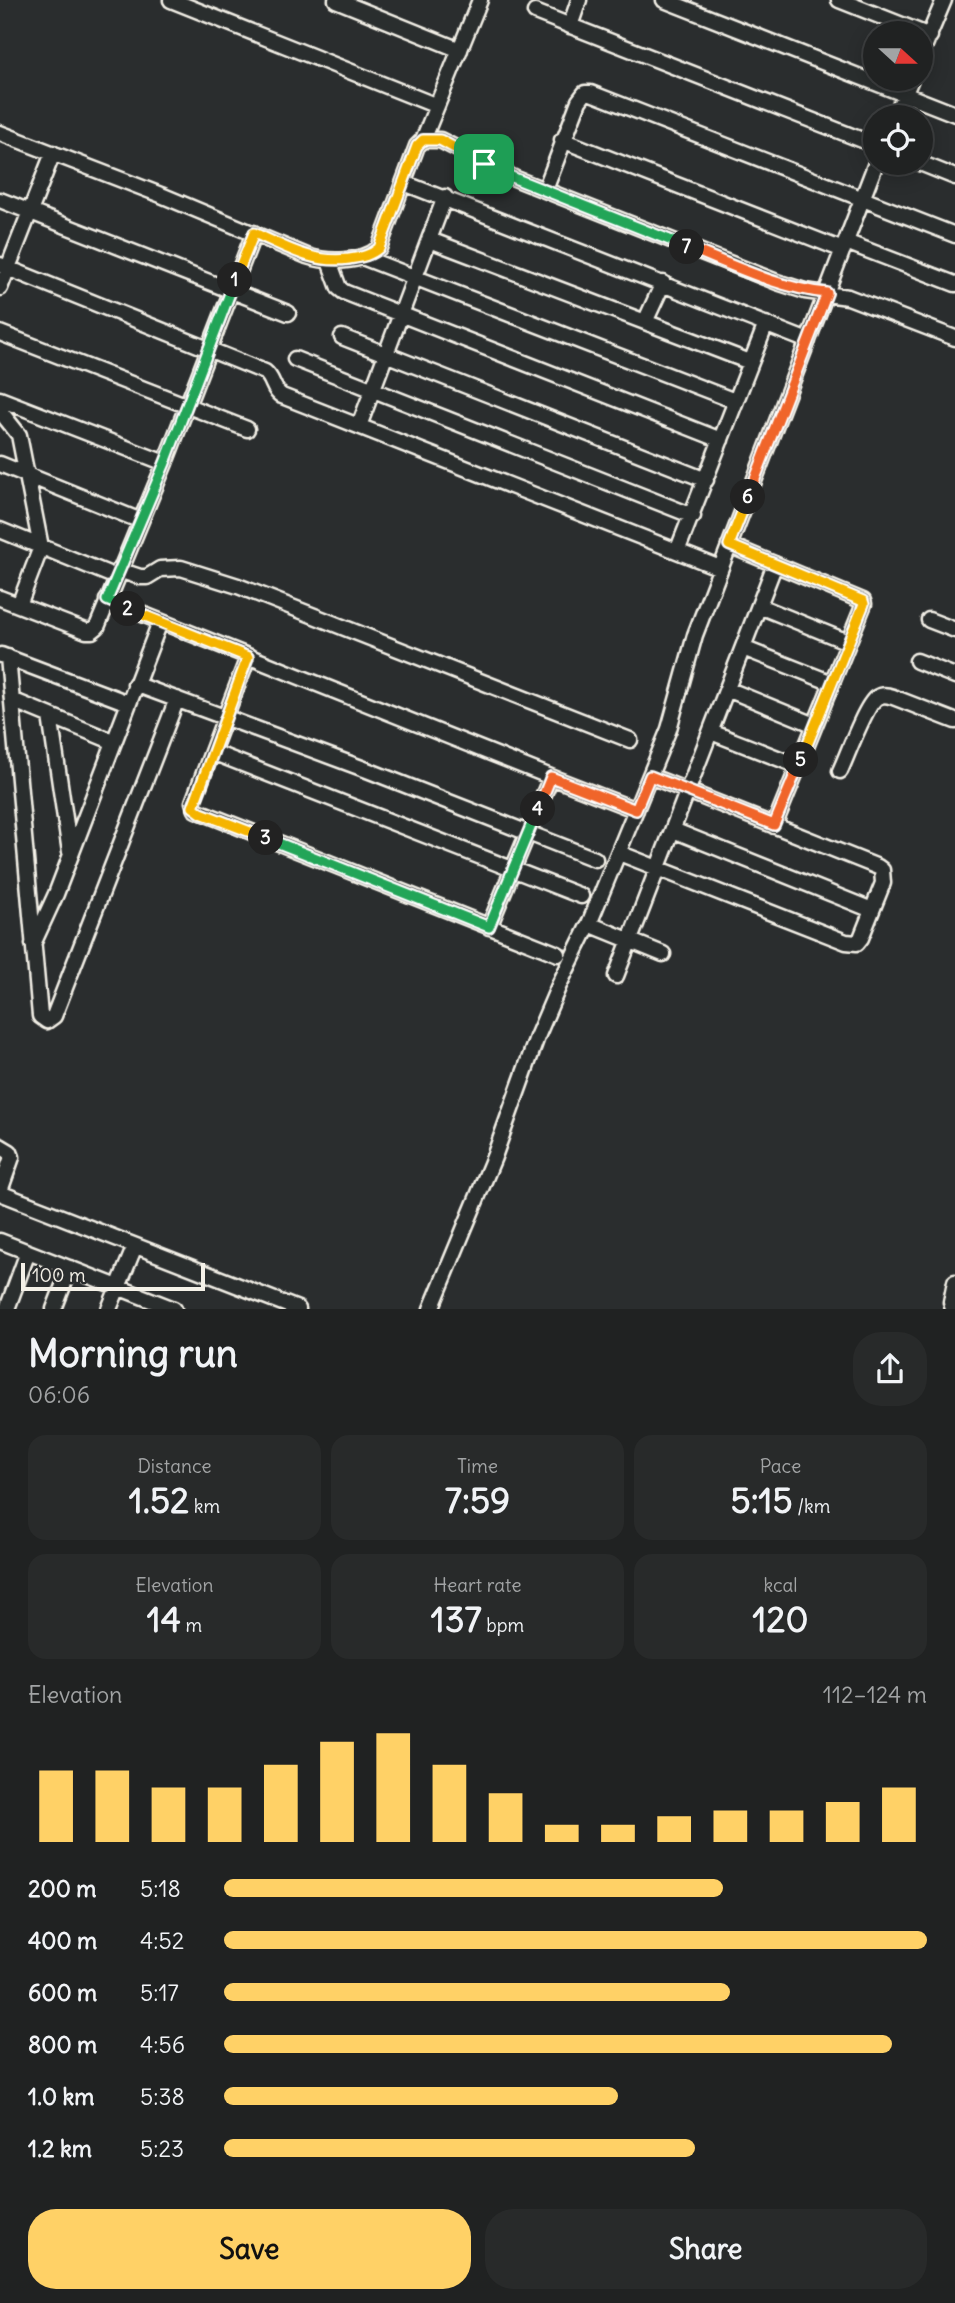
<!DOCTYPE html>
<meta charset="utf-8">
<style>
:root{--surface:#202222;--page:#282a2a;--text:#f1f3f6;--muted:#a2a4a5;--line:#3d3f40;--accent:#ffd166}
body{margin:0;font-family:Delius,sans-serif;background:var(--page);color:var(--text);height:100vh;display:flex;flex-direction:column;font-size:26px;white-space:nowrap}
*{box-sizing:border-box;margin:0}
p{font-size:23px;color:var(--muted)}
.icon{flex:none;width:38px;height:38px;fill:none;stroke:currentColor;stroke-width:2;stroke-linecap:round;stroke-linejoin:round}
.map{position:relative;height:1309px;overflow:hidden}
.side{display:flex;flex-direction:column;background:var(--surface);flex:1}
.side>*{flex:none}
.needle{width:46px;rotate:111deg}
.tools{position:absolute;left:863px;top:21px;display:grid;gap:14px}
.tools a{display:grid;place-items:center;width:70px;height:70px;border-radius:50%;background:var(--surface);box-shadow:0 4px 18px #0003,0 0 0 2px var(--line);font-size:35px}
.scale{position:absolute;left:21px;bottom:18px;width:184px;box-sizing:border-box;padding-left:7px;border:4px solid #f4f1e8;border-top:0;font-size:19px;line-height:24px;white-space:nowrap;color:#f4f1e8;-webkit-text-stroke:5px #2a2d2e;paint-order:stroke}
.pin{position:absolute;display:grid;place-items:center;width:60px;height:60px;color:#fff;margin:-30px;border-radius:14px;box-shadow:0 4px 10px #0006}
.km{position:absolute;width:35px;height:35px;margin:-18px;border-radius:50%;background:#222;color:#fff;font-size:19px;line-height:35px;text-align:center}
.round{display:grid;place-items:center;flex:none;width:74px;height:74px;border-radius:28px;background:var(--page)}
.summary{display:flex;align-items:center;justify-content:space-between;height:119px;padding:0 28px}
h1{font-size:38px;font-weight:700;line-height:52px}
.stats{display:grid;grid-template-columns:repeat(3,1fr);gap:10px;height:119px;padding:7px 28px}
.stats div{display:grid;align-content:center;border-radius:18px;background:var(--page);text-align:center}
.stats b{font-size:35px;font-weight:700}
.stats small{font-size:19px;font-weight:400}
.stats p{font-size:19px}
.chart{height:196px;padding:14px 28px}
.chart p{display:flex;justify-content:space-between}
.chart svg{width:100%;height:126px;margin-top:7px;stroke:var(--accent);stroke-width:6}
.action{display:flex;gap:14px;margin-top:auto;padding:14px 28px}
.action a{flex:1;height:80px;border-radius:28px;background:var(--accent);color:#111;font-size:28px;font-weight:700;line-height:80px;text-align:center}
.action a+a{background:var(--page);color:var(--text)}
ul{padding:0 28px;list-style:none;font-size:23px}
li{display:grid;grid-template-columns:112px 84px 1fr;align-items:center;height:52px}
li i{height:18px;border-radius:9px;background:var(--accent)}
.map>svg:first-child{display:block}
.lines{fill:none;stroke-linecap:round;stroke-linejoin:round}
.street-casing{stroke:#f4f1e8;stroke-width:19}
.street{stroke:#2a2d2e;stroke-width:14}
.split-1-casing{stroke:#fff;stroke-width:14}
.split-2-casing{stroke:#fff;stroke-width:14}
.split-3-casing{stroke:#fff;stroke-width:14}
.split-4-casing{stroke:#fff;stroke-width:14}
.split-5-casing{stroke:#fff;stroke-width:14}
.split-6-casing{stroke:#fff;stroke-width:14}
.split-7-casing{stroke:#fff;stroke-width:14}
.split-8-casing{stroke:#fff;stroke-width:14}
.split-1{stroke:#f5b400;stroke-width:9}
.split-2{stroke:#22a559;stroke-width:9}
.split-3{stroke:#f5b400;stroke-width:9}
.split-4{stroke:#22a559;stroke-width:9}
.split-5{stroke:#f0652b;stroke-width:9}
.split-6{stroke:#f5b400;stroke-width:9}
.split-7{stroke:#f0652b;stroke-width:9}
.split-8{stroke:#22a559;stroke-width:9}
</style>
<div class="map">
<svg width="955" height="1309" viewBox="0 0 955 1309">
<rect width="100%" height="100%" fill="#2a2d2e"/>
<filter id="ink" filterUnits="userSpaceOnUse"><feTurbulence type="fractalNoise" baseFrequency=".0143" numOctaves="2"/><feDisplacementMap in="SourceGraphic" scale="14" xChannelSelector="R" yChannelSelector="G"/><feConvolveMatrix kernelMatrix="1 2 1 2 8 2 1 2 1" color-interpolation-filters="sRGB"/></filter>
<g filter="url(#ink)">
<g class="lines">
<g class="street-casing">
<path id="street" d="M171,0l266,106
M336,0l124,50
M664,0l291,114
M839,0l91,36
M535,12l340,133
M570,26l9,-26
M920,57l24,-57
M895,117l16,-38
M0,133l161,62 146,61c21,7 55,7 72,-8l38,-102 6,-6h17l74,38 263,104 28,9 43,6 107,41
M423,140l57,-140
M562,140l281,110
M920,163l35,14
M404,183l404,158
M545,190l34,-89 6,-8h6l364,142
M0,200l288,113
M430,240l320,122
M846,242l109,42
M362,257l373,144
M329,261l10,27 5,4 377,148
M0,265l265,107c9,7 7,18 17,24l438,172
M0,288l53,-135
M645,322l18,-39
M0,333l247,96
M342,337l364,143
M295,359l398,157
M0,399l165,64
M0,411l19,24 22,112 -22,58
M359,426l86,-229
M0,464l141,57
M0,530l116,47
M729,545l134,56 1,3 -90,222
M678,549l88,-225
M119,570l21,7h7l13,-8 21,-1 57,18 392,154
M0,598l86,33h6l5,-4 68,-164 89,-230
M107,600l444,177
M759,606l89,36
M929,620l26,10
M743,648l89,35
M1,655l127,48
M8,657l32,359 7,5 7,-5 123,-317
M248,657l-55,145 3,8 362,144
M917,661l38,15
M135,684l232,86 228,89
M727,689l88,36
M12,700l102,42
M50,716l20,136
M711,732l87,34
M212,752l369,144
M840,771c7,-15 25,-65 36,-73 6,-4 11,-3 17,-1l62,24
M673,830l199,80
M619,853l227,89 11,1 4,-5 22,-55 -1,-13 -4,-3 -228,-91
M589,924l74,30
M489,927l62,-150 85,33
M33,944l23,-50 104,-272
M616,976l159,-412
M0,1146l10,6 2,5 -12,34
M0,1193l298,116
M0,1241l174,68
M7,1309l21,-57
M54,1309l16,-41
M109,1309l26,-63
M431,1309l63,-152 43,-120 23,-54 29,-59 80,-195 26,-94 181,-472
M953,1309l-2,-7 4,-20"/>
</g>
<use href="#street" class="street"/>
</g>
</g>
<g class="lines" filter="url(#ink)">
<g class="split-1-casing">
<path id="split-1" d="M235,280l19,-47c32,14 59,31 95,26 12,-2 21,-3 30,-11l38,-102 6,-6h17l44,24"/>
</g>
<g class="split-2-casing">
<path id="split-2" d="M128,609l-21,-9 58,-137 70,-183"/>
</g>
<g class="split-3-casing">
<path id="split-3" d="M128,609l120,48 -55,150 8,6 65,25"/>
</g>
<g class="split-4-casing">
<path id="split-4" d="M266,838l223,89 49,-118"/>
</g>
<g class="split-5-casing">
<path id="split-5" d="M538,809l13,-32 85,33 14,-34 124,49 27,-65"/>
</g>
<g class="split-6-casing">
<path id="split-6" d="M748,497l-19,48 134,56 1,3 -63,156"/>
</g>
<g class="split-7-casing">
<path id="split-7" d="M687,247c45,18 91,41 140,46l-79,204"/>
</g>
<g class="split-8-casing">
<path id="split-8" d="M484,164l30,14 173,69"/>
</g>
<use href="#split-1" class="split-1"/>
<use href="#split-2" class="split-2"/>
<use href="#split-3" class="split-3"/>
<use href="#split-4" class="split-4"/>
<use href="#split-5" class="split-5"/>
<use href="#split-6" class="split-6"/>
<use href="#split-7" class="split-7"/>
<use href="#split-8" class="split-8"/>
</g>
</svg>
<div class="tools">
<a><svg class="needle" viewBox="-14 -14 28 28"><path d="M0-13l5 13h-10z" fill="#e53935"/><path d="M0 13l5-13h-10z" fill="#a2a4a5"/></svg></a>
<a><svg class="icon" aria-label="locate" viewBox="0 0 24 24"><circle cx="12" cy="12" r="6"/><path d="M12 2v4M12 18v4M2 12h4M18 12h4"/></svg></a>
</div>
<div class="scale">100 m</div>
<div class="pin" style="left:484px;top:164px;background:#1e9e55"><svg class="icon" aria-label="arrive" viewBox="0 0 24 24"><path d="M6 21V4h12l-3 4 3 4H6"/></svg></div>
<b class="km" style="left:235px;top:280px">1</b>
<b class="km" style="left:128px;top:609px">2</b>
<b class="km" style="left:266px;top:838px">3</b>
<b class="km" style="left:538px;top:809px">4</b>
<b class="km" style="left:801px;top:760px">5</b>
<b class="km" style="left:748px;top:497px">6</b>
<b class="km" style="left:687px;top:247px">7</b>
</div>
<section class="side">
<div class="summary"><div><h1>Morning run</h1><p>06:06</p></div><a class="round"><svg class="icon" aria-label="share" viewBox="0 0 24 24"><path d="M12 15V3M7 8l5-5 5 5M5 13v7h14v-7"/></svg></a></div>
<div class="stats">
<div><p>Distance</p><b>1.52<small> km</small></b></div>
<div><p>Time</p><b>7:59</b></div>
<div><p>Pace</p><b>5:15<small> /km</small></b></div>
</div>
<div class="stats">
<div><p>Elevation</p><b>14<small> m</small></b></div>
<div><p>Heart rate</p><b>137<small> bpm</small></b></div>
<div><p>kcal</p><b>120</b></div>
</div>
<div class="chart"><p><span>Elevation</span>112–124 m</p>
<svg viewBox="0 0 160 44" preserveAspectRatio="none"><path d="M5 44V19M15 44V19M25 44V25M35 44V25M45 44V17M55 44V9M65 44V6M75 44V17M85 44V27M95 44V38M105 44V38M115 44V35M125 44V33M135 44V33M145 44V30M155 44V25"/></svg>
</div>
<ul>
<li><b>200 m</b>5:18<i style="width:71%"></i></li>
<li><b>400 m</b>4:52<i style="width:100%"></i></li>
<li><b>600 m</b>5:17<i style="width:72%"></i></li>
<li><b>800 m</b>4:56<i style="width:95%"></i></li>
<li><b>1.0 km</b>5:38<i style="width:56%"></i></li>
<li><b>1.2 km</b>5:23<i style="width:67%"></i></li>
</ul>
<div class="action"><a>Save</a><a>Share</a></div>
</section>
